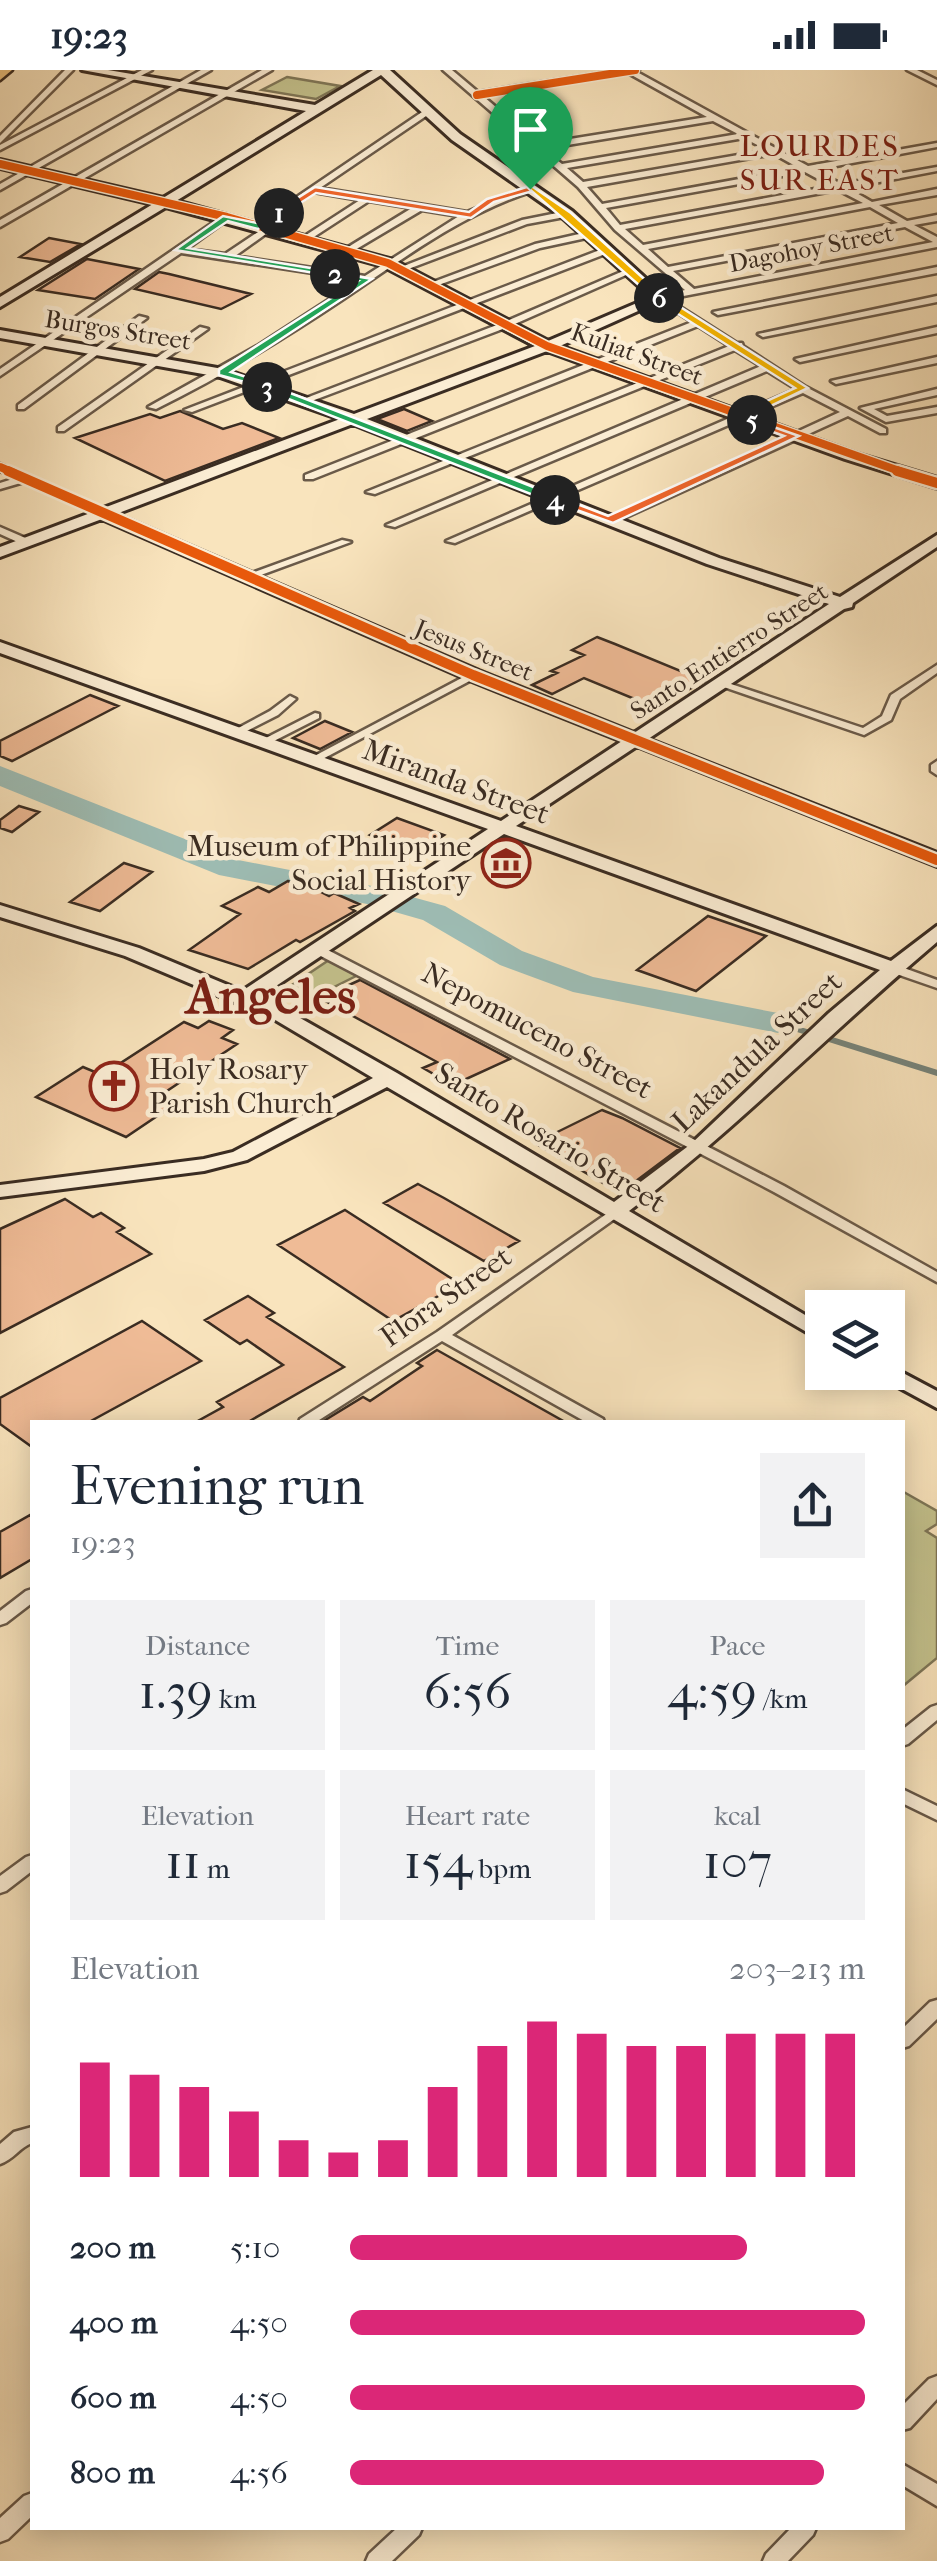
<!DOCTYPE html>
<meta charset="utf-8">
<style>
:root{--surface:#fff;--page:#f2f2f3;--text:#1f2937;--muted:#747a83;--accent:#db2777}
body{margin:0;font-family:"IM FELL French Canon",serif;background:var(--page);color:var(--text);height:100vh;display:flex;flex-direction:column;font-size:38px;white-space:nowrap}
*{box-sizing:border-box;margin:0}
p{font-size:32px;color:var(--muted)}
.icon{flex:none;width:55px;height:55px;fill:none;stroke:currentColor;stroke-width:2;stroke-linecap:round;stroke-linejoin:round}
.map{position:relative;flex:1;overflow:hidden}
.sheet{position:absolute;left:30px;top:1350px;width:875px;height:1110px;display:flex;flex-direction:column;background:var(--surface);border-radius:0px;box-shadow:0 5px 25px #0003}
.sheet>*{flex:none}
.fabs{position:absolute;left:805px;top:1220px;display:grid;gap:20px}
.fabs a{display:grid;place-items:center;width:100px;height:100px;border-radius:0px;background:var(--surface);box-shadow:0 5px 25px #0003;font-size:50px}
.pin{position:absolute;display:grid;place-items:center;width:85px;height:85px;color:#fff;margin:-102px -42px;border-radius:50% 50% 50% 0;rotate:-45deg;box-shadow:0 0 10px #0007}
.pin .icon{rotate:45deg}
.km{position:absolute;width:50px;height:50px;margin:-25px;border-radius:50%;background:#222;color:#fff;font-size:28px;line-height:50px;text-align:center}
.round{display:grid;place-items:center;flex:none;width:105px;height:105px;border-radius:0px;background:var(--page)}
.overview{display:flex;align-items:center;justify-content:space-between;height:170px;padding:0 40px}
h1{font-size:55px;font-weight:600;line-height:75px}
.figures{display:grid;grid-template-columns:repeat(3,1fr);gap:15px;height:170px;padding:10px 40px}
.figures div{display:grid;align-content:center;border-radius:0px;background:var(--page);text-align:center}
.figures b{font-size:50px;font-weight:600}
.figures small{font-size:28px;font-weight:400}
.figures p{font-size:28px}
.chart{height:280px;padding:20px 40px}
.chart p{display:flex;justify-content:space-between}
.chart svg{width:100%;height:180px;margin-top:10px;stroke:var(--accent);stroke-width:6}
ul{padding:0 40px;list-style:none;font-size:32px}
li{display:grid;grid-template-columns:160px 120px 1fr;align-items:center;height:75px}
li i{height:25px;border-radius:12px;background:var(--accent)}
.status{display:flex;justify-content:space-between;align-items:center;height:70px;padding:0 50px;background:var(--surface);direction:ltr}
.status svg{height:28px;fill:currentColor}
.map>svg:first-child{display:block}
.green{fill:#c4c28d;stroke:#7f7758;stroke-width:2.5}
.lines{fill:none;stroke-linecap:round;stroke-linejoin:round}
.stream{stroke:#76847b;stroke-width:6}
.river{fill:#9ebeb6;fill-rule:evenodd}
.building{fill:#efbb96;stroke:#3a2c22;stroke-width:2.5}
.street-casing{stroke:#6a5a49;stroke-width:5}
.secondary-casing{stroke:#3a2c22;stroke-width:6}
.primary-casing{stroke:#3a2c22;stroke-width:5}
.street{fill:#fbedd4;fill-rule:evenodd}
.secondary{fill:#fbedd4;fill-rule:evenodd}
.primary{fill:#ecc27e;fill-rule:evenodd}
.cycleway-far1-casing{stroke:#fbedd4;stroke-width:11}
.cycleway-casing{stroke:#fbedd4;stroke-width:15}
.cycleway-far1{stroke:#e8590c;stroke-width:8}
.cycleway{stroke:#e8590c;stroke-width:10}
.split-1{fill:#f0652b;stroke:#fff;stroke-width:2.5}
.split-2{fill:#22a559;stroke:#fff;stroke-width:2.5}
.split-3{fill:#22a559;stroke:#fff;stroke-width:2.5}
.split-4{fill:#22a559;stroke:#fff;stroke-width:2.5}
.split-5{fill:#f0652b;stroke:#fff;stroke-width:2.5}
.split-6{fill:#f5b400;stroke:#fff;stroke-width:2.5}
.split-7{fill:#f5b400;stroke:#fff;stroke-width:2.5}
.labels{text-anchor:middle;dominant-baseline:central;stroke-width:9;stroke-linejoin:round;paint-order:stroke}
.far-street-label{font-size:25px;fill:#3a2c22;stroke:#fbedd4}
.far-quarter-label{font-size:30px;letter-spacing:2.5px;fill:#7a1f14;stroke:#fbedd4}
.street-label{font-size:30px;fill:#3a2c22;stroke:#fbedd4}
.poi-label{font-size:30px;fill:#3a2c22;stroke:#fbedd4;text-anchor:end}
.town-label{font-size:50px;font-weight:bold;fill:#7a1f14;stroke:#fbedd4}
</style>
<div class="status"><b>19:23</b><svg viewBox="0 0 49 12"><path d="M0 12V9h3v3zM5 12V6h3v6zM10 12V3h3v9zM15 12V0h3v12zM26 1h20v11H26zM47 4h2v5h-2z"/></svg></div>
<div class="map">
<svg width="937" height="2491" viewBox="0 0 937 2491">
<rect width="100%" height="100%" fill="#f9e4bd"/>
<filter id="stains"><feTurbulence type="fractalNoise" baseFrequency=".002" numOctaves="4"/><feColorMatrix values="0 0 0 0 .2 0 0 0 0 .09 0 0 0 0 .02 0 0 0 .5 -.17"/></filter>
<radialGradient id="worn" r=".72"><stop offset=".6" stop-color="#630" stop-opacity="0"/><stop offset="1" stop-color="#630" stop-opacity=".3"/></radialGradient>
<path class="green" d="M287,7l53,9 -24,13 -54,-9z
M329,890l29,15 -56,28 -19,-12z
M902,1421l35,20v13l-11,7 11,7v120l-34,28z"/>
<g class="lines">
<path class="stream" d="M778,953l159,50"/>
<path class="river" d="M0,696l238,94 134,26 73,20 77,45 71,26 185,36 12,3 5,7 -5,7 -12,3 -205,-41 -73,-27 -77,-45 -56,-16 -148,-29 -219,-89z"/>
</g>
<path class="building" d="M49,168l32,6 -31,18 -30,-5z
M87,189l52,10 -44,30 -57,-9z
M159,202l10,2 82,20 -30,15 -86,-20z
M404,339l28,12 -25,10 -30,-12z
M180,341l43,18 19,-6 37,15 -114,43 -90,-43 75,-24 10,4z
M597,567l18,7 90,37 -51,26 -70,-29 -32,16 -20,-9 25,-12 -6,-2 33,-16 -12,-5z
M90,625l28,11 -106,55 -12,-5v-15z
M325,651l27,11 -32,17 -27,-11z
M19,736l20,6 -27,20 -12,-4v-8z
M397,748l47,17 -27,18 -47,-18z
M124,793l28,9 -52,39 -30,-9z
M288,811l23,11 4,-3 14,7 5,-3 25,11 -9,4 5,3 -55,31 -4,-2 -48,29 -59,-19 51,-36 -18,-8 36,-19 11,5z
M708,846l58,20 -70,55 -59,-21z
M360,910l150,79 -57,26 -30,-17 14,-6 -117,-64z
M209,951l24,9 -11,8 15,6 -79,53 17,7 -49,33 -90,-40 47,-30 19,8 82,-53 14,6z
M602,1040l20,8 58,30 -60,45 -85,-50z
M418,1114l26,14 75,43 -35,20 -100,-58z
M65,1129l28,18 8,-4 23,15 -7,4 34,22 -151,79v-104z
M345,1140l115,74 -67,37 -115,-76z
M248,1226l26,17 -7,4 77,50 -96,55h-52l27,-15 -6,-5 66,-37 -36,-25 -7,4 -35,-24z
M142,1251l59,40 -112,61h-57v25l-32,-23v-26z
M437,1280l128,72h-243l41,-25 7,4 52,-35 -5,-3z
M32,1444v45l-32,19v-46z"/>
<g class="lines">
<g class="street-casing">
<path id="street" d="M65,0h8l-73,73v-7z
M142,0h10l-152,80v-5z
M201,0h10l-211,120v-6z
M262,0h10l-272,157v-7z
M443,0h9l26,22 142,-22h19l-2,2 171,94 129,-23v4l-122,23 26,14 96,-17v4l-89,17 24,14 65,-13v6l-58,10 28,16 30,-6v6l-23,4 23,12v10l-269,52 69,44h5l1,3 63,41 80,42v4h-6l-32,-17 -235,107 -9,-2 236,-109 -37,-19 -348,150 -9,-2 350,-152 -29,-18 -372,156 -9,-2 375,-159 -26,-16 -360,144 -9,-2 363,-146 -31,-20 -385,153h-8v-4l387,-153 -37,-24 30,-8 -70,-60 -37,-43zM628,3l79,44 -168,27 -56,-48zM713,51l25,13 -176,30 -19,-15zM744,68l23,12 -184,32 -16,-14zM774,84l25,14 -197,36 -15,-17zM805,102l26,14 -211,39 -14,-17zM838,120l25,13 -220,42 -18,-16zM870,137l28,16 -230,44 -20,-18zM905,157l28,15 -239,47 -21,-18z
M907,0h10l20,10v5z
M425,40l7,2 -112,76 147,24 60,-25h6v4c-71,23 -129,67 -191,109 -60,40 -121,77 -186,109l-8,-2 109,-61 102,-66 -178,-27 -181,123v-7l224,-154 7,2 -44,32 38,5 42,-28 3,1v4l-35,25 130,20 94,-60 -37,-6 -74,44 -4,-3 1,-2 67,-41 -43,-7 -63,41 -3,-1v-4l57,-37 -46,-8 -53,36 -7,-2z
M567,141l4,3 -1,2 -43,8 -124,47 -7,-2 126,-49z
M588,162l4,3 -1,2 -51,11 -107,39 -8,-2 110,-41z
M605,178l4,3 -1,2 -416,159 -8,-2z
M937,197v6l-219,42 -5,-3z
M628,199l7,2 -127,56 -199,75 -8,-2 201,-77z
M937,226v6l-174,35 -5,-3z
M139,246l8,2 -123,91h-6v-4z
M200,257l8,2 -144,102h-6v-4z
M937,257v6l-137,29 -5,-3z
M937,287v6l-101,21 -5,-3z
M937,319v6l-63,14 13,7 50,-9v6l-51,9 -26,-14z
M0,394l109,50 -9,2 -76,-34 -24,7v-6l16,-5 -16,-7z
M0,457l30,13 1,2 -9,2 -22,-10z
M342,470l9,2 -101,37 -9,-2z
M937,595v8l-37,26 -9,21 -27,15 -149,-51 2,-2h8l138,46 19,-12 9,-21z
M473,602l4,1v4l-162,86h-8l-2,-2z
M290,626l6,3 -18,16 -39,20 -4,1 -6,-3 41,-22z
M315,643l4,1v4l-51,26h-8l-2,-2z
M937,691v14l-6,-4v-6z
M320,876l464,240 153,86v10l-163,-90 -459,-239 -1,-3z
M893,894l44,16v8l-49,-17 -1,-3z
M615,1138l7,4 -2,3 -168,120 151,84 1,3h-18l-144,-81 -126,81h-17l1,-3 137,-87z
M32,1519v14l-26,20 -6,2v-14l26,-20z
M937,1635v15l-29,24 -6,2v-16l29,-23z
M902,1719l35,17v14l-35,-17z
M32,1785v16l-26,20 -6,2v-17l26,-19z
M937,1930v19l-28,27 -7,2v-19l28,-27z
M32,2057v16c-12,4 -19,17 -32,21v-20l14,-12z
M937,2306v23l-27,29 -8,2v-24l27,-27z
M902,2394l35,20v22l-35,-21z
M32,2423v23l-24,23 -8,3v-24l24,-22z
M397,2458h25l-3,7 -27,26h-26l3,-7z
M791,2458h25l-3,7 -25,26h-25l3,-7z"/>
</g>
<g class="secondary-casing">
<path id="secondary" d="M82,0h26l207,35 58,-35h17l70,64 112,77 95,87 -107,48 295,107 82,25v10l-92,-29 -298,-108 -180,68 352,139 121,39 97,-62v12l-84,56 -1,4 -8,2 -196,130 289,114v13l-300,-120 -121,80 375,135 46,-35v16c-104,88 -200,186 -308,269l193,114v16l-435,-254 -140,73 -43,11 -204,26v-12l204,-26 29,-7 140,-74 -101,-60 -147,-62 -125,-39v-12l139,43 103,43 246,-162 -488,-176v-11l501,179 121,-80 -155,-62 -365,-160 -102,38v-10l340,-128 -120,-42 -220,-39v-8l223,39 131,45 181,-68 -152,-80 -217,-59 -166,100v-10l153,-93 -153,-36v-8l163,38 143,-87zM381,5l71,65 110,77 89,80 -103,44 -155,-81 -217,-59zM353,354l354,140 122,40 -195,129 -155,-62 -363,-157zM504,764l376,136 -51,43 -138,131 -77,58 -217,-129 -111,-63 -28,-12z
M888,1295l49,26v17l-57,-31 -3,-5h11z"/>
</g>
<g class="primary-casing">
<path id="primary" d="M0,0h12l-12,10z"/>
</g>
<use href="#street" class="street"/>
<use href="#secondary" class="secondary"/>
<use href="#primary" class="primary"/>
<g class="cycleway-far1-casing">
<path id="cycleway-far1" d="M477,25l158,-25
M0,94l227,53 161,46 159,83 358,127
M0,397l14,6"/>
</g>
<g class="cycleway-casing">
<path id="cycleway" d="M8,401l465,204 464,185
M897,401l40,12"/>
</g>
<use href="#cycleway-far1" class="cycleway-far1"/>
<use href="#cycleway" class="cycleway"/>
</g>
<path class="split-1" d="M530,116l3,5 -39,11 -23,16 -155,-25 -34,22 -8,-2 41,-26 154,25 18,-13z"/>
<path class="split-2" d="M279,140l3,5 -24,14 -30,-8 -40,27 147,24 4,5 -164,-27 48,-34 34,7z"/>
<path class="split-3" d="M332,202l40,7 -141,93 40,13v4l-52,-14v-5l139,-89 -26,-4z"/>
<path class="split-4" d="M267,314l292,113 1,3 -9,2 -288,-113z"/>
<path class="split-5" d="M748,348l51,18 -186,87 -64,-23 10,-3 49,19 176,-80 -36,-13z"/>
<path class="split-6" d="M656,226h7l145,92 -58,28 6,7 -18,-4v-5l57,-26 -139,-88z"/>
<path class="split-7" d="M527,117h6l38,26 92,83v4h-7z"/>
<defs>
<g id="museum-ring" transform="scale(2.5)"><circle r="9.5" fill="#fbedd4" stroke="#8f2418" stroke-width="1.5"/><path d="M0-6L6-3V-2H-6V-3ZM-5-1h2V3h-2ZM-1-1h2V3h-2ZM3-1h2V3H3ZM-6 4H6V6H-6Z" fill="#8f2418"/></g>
<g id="church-ring" transform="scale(2.5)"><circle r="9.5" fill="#fbedd4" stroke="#8f2418" stroke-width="1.5"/><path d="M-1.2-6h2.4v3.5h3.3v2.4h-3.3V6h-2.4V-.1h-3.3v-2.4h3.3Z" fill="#8f2418"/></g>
</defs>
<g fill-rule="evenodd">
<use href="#museum-ring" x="506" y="793"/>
<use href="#church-ring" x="114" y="1016"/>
</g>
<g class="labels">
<g class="far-street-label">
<text transform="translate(811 178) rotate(-11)">Dagohoy Street</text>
<text transform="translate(118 260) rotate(9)">Burgos Street</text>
<text transform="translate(637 284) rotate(20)">Kuliat Street</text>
<text transform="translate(474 580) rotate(22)">Jesus Street</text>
<text transform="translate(729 581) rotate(-33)">Santo Entierro Street</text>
</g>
<g class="far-quarter-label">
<text x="820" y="76">LOURDES<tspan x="820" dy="34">SUR EAST</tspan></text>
</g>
<g class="street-label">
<text transform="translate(456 712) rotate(20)">Miranda Street</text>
<text transform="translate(537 961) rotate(28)">Nepomuceno Street</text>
<text transform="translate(757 982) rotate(-43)">Lakandula Street</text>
<text transform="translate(550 1068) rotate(31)">Santo Rosario Street</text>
<text transform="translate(446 1227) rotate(-35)">Flora Street</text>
</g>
<g class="poi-label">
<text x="471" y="776">Museum of Philippine<tspan x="471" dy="34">Social History</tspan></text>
<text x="149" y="999" text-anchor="start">Holy Rosary<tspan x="149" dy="34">Parish Church</tspan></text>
</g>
<g class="town-label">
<text x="271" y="926">Angeles</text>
</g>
</g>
<rect width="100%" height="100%" filter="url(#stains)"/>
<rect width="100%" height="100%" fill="url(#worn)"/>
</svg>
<div class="fabs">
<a><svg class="icon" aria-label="layers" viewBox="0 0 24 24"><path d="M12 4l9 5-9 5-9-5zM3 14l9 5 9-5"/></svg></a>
</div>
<div class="pin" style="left:530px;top:119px;background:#1e9e55"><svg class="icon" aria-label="arrive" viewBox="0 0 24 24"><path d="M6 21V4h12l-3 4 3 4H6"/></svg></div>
<b class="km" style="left:279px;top:143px">1</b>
<b class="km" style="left:335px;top:204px">2</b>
<b class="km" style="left:267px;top:317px">3</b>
<b class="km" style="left:555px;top:430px">4</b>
<b class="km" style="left:752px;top:350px">5</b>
<b class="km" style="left:659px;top:228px">6</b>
<section class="sheet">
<div class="overview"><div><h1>Evening run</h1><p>19:23</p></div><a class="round"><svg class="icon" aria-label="share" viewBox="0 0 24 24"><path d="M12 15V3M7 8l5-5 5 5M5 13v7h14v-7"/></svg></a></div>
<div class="figures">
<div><p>Distance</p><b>1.39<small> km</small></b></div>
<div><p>Time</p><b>6:56</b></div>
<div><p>Pace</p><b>4:59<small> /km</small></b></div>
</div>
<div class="figures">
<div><p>Elevation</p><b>11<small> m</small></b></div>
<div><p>Heart rate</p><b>154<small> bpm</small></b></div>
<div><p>kcal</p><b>107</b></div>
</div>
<div class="chart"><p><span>Elevation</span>203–213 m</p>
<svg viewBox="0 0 160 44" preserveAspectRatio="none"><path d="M5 44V16M15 44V19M25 44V22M35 44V28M45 44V35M55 44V38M65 44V35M75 44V22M85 44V12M95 44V6M105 44V9M115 44V12M125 44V12M135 44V9M145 44V9M155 44V9"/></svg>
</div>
<ul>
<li><b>200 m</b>5:10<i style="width:77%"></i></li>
<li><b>400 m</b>4:50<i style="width:100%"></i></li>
<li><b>600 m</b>4:50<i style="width:100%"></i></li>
<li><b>800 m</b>4:56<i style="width:92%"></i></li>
</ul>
</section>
</div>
